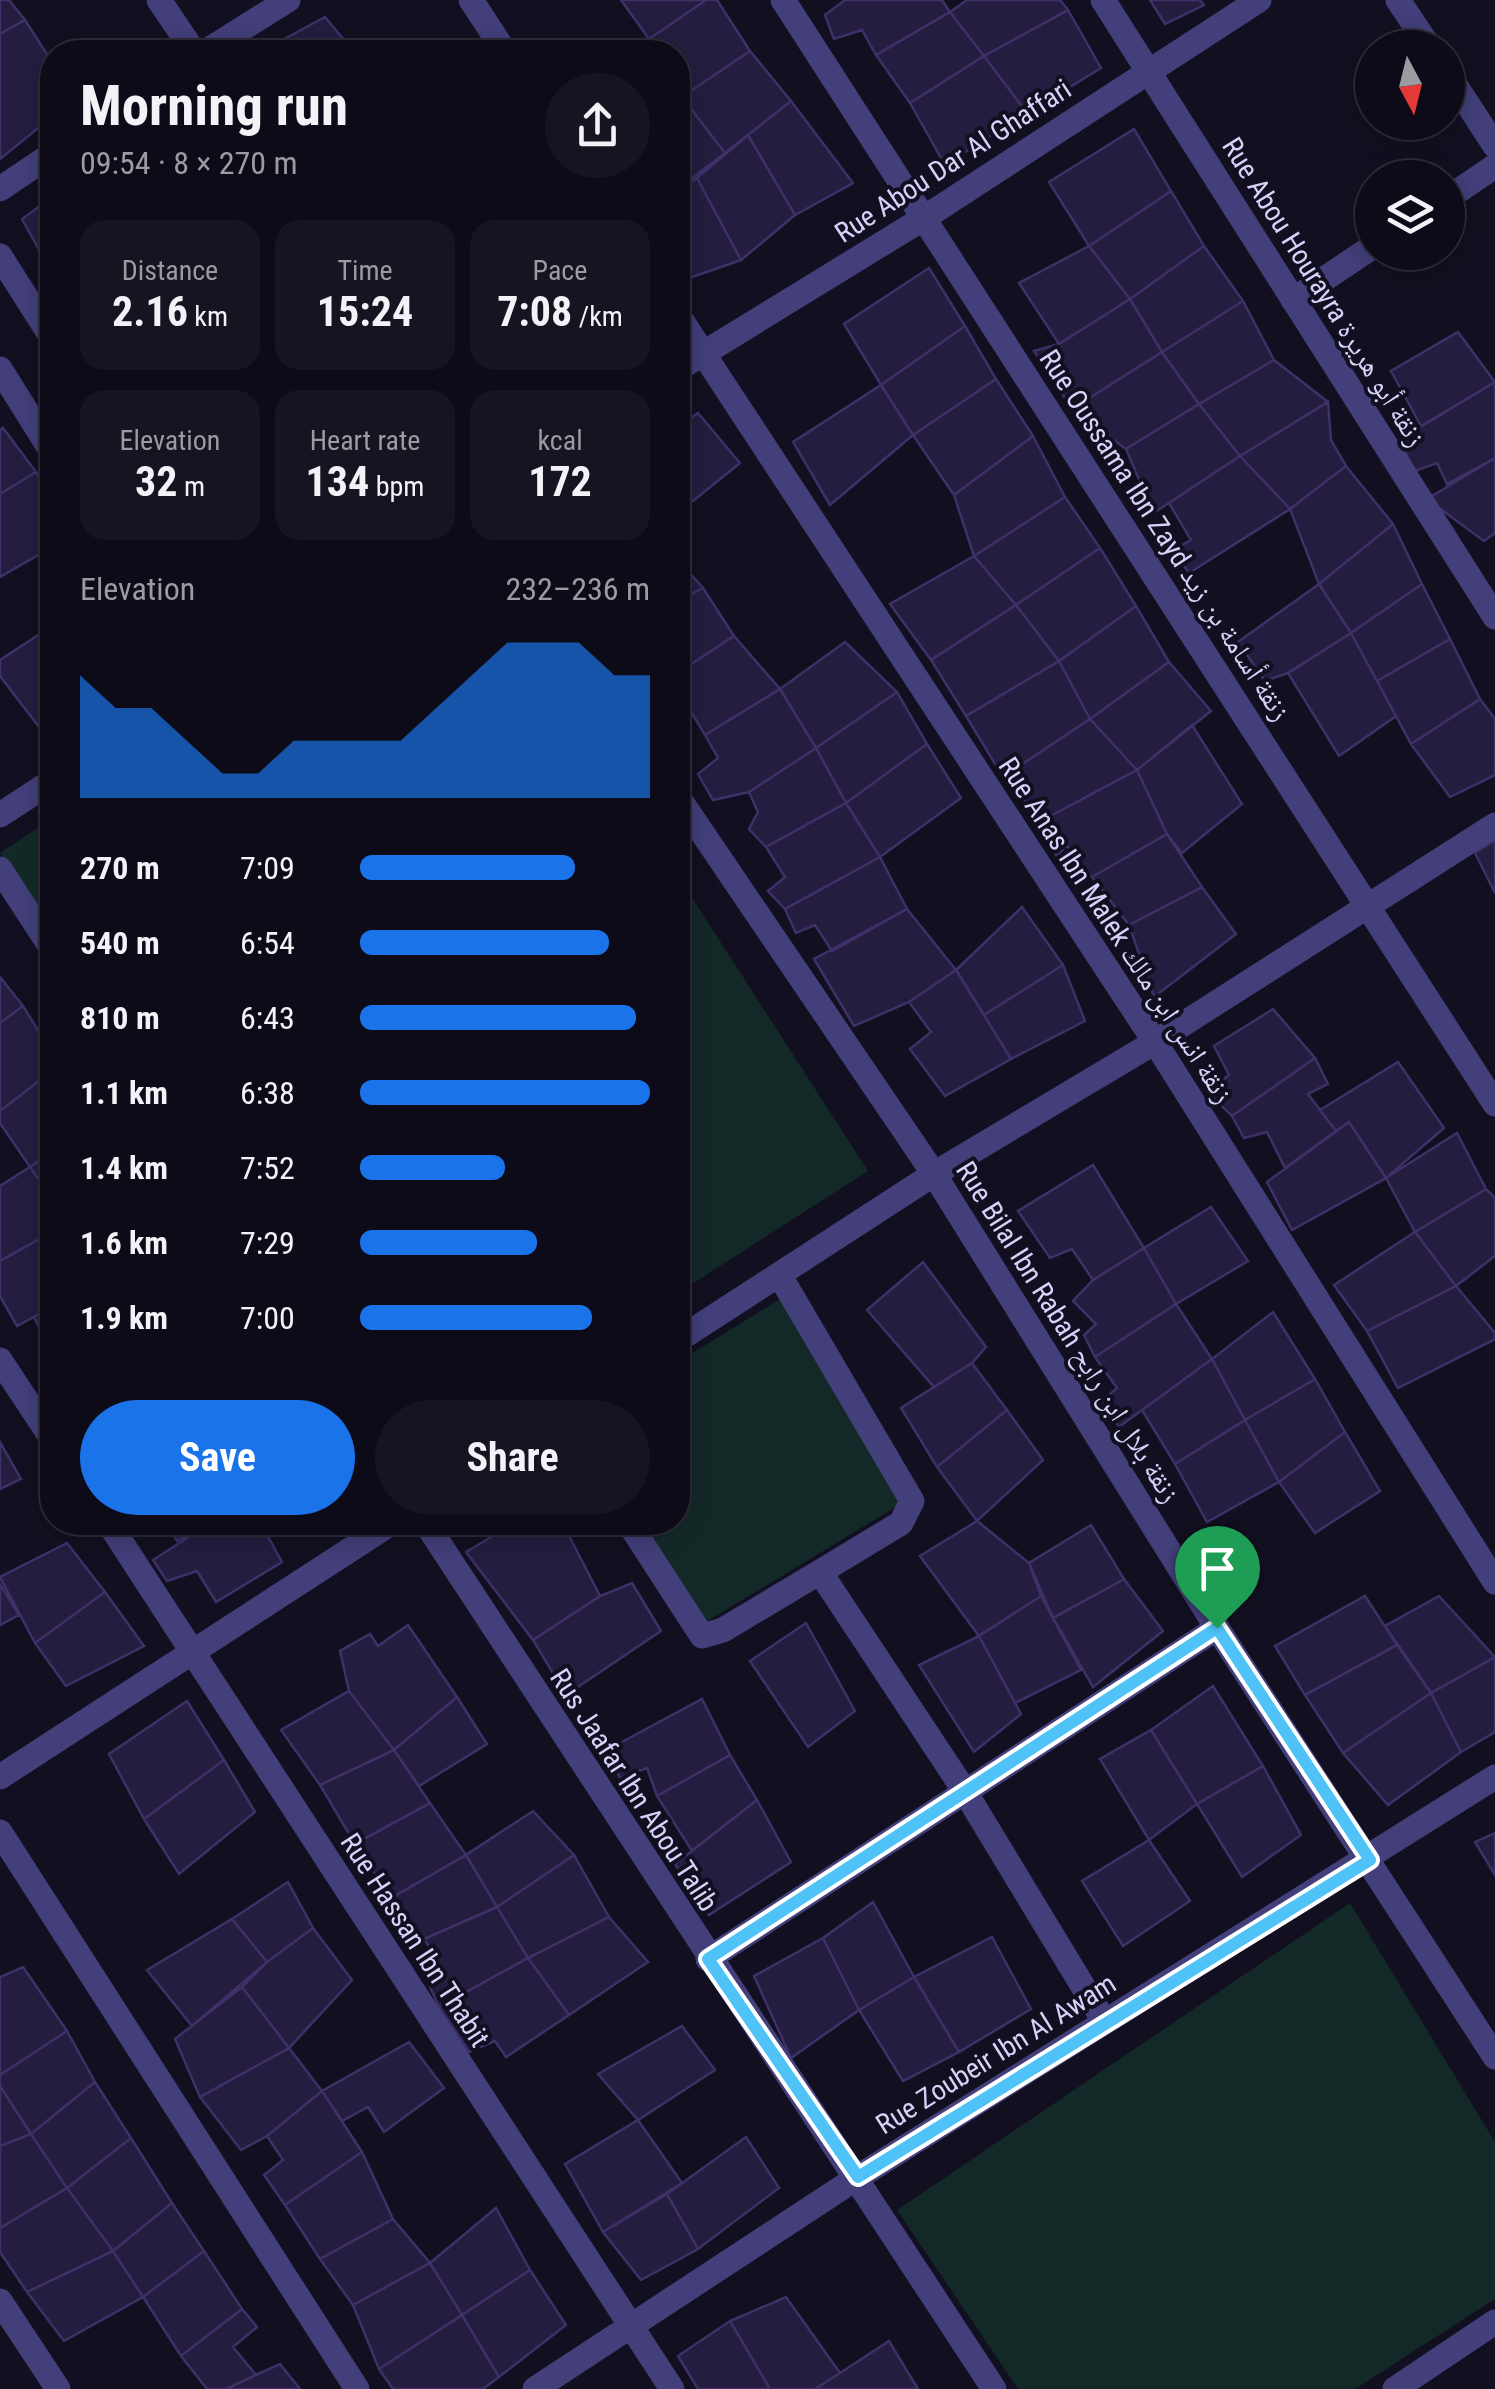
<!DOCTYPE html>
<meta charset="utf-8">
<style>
:root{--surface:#0e0b18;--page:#171421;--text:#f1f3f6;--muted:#9b9ba2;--line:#2e2b37;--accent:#1a73e8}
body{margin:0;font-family:"Roboto Condensed","Noto Naskh Arabic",sans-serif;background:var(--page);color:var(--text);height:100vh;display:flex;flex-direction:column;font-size:38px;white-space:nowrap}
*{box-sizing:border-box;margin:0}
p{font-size:32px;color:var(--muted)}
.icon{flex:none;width:55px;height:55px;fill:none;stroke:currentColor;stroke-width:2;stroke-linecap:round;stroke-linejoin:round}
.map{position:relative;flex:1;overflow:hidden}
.details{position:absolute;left:40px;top:40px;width:650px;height:1495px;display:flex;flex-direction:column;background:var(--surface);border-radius:40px;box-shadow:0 5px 25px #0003,0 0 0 2px var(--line)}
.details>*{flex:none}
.needle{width:65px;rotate:173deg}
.controls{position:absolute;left:1355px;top:30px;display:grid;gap:20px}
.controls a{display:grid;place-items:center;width:110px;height:110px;border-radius:50%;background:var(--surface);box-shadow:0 5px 25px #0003,0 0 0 2px var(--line);font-size:50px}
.pin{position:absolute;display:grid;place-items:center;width:85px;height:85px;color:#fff;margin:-102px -42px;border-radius:50% 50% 50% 0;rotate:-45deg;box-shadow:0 0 10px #0007}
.pin .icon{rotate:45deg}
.round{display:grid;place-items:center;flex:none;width:105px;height:105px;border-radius:52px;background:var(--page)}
.overview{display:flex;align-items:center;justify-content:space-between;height:170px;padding:0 40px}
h1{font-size:55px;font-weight:700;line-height:75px}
.stats{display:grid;grid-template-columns:repeat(3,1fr);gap:15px;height:170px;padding:10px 40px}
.stats div{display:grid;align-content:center;border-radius:25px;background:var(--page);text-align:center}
.stats b{font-size:42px;font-weight:700}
.stats small{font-size:28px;font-weight:400}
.stats p{font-size:28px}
.chart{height:280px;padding:20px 40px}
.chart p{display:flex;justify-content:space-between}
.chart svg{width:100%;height:180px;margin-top:10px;fill:var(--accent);opacity:.7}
.button{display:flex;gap:20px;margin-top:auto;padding:20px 40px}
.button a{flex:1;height:115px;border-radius:60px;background:var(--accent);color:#fff;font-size:40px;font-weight:700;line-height:115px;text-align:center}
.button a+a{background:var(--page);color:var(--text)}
ul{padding:0 40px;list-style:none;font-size:32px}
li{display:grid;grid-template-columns:160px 120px 1fr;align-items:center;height:75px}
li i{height:25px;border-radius:12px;background:var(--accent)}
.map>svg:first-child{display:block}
.green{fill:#132928}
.building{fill:#241d3f;stroke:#3d3168;stroke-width:2.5}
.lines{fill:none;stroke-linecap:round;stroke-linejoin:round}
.minor{stroke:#423f7a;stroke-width:25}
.route-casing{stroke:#fff;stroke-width:20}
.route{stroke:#4fc3f7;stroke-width:12}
.labels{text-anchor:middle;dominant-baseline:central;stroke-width:8;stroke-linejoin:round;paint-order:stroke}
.street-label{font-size:28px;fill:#d7d2fa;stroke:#120f20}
</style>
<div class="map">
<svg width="1495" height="2389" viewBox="0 0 1495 2389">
<rect width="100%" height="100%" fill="#120f20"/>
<path class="green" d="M52,818v117l-52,-82z
M678,876l190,295 -190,122z
M783,1297l126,202 -210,127 -66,-103 45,-1v-160z
M1350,1903l145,239v157l-140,90h-337l-121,-179z"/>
<path class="building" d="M0,0h9l16,20 -25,14z
M621,0h85l-57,39z
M706,0h11l33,51 -68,46 -4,-8v-37h-21l-8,-13z
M845,0h97l8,12 -74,43 -14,-25 -28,9 -9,-24z
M967,0h93l8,10 -84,46 -34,-44z
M1150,0h50l4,5 -39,19z
M1068,10l33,58 -74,45 -43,-57z
M950,12l34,44 -74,47 -34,-48z
M325,17l29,35h-94z
M25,20l27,42v55l-52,42v-125z
M750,51l41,50 -66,52 -43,-56z
M984,56l43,57 -82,52 -35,-62z
M682,97l43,56 -47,36v-89z
M791,101l62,82 -58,32 -47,-80z
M1134,129l37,62 -82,55 -40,-64z
M748,135l47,80 -54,45 -44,-82z
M697,178l44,82 -63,22v-93z
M1171,191l33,55 -74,53 -41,-53z
M52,197v76l-30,-54z
M1089,246l41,53 -71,45 -40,-61z
M1204,246l39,55 -81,51 -32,-53z
M929,268l36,58 -84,59 -37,-61z
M1130,299l32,53 -90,57 -38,-58 25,-7z
M1243,301l31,59 -75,44 -37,-52z
M965,326l31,53 -83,56 -32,-50z
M1458,332l37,50 -74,44 -30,-55z
M1162,352l37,52 -73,45 -54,-40z
M1274,360l54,42 -88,54 -41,-52z
M996,379l37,57 -79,59 -41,-60z
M1495,382v76l-48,26 -10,-21 -22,8 -16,-31z
M881,385l32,50 -83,70 -37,-63z
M1328,402l3,38 15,26 -56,43 -50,-53z
M1199,404l41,52 -94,62 -13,-14 10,-15 -17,-40z
M698,413l42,50 -62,50v-86z
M3,428l33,44 -36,22v-64z
M1033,436l32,61 -91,59 -20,-61z
M1240,456l50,53 -101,64 -16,-23 18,-10 -22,-37z
M1495,458v75l-11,8 -57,-42z
M1346,466l47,58 -74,60 -29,-75z
M36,472l16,26v49l-52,30v-83z
M1065,497l35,51 -84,57 -42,-49z
M1393,524l29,60 -71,49 -32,-49z
M1100,548l36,58 -77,55 -43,-56z
M974,556l42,49 -85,55 -41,-56z
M678,560l25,28 -25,13z
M1319,584l32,49 -63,40 -23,8 -27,-39z
M1422,584l28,55 -73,42 -26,-48z
M703,588l31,48 -56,37v-72z
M1016,605l43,56 -93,55 -35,-56z
M1136,606l33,56 -79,57 -31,-58z
M52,626v118l-52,-68v-16z
M1351,633l45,83 -57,40 -51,-83z
M734,636l46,53 -75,46 -27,-45v-17z
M1450,639l30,60 -69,45 -34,-63z
M845,642l52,50 -81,56 -36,-59z
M1059,661l31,58 -87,58 -37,-61z
M1169,662l42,49 -74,59 -47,-51z
M780,689l36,59 -67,44 -36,8 -15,-26 20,-16 -13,-23z
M897,692l30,52 -81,59 -30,-55z
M1480,699l15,20v56l-45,22 -39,-53z
M1090,719l47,51 -96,51 -38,-44z
M1192,725l50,79 -60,49 -15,-19 -30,-64z
M927,744l34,54 -81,59 -34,-54z
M816,748l30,55 -80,44 -17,-18 9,-17 -9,-20z
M1137,770l30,64 -75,43 -26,-32 -9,12 -16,-36z
M846,803l34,54 -95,52 -17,-18 17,-14 -19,-30z
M1167,834l35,53 -73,38 -37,-48z
M1495,840v53l-20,-40z
M880,857l27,52 -75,42 -17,-26 -19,8 -11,-24z
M1202,887l34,47 -82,63 -25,-72z
M1022,907l41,58 -79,50 -28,-45z
M907,909l49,61 -47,32 -55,24 -40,-67z
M1063,965l22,56 -74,38 -27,-44z
M956,970l55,89 -66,37 -35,-47 21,-17 -22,-30z
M0,977l23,29 -23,17z
M23,1006l29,47v18l-52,40v-88z
M1273,1009l42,49 -83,58 -25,-24 22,-17 -15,-29z
M1315,1058l13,26 -20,10 28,37 -51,37 -18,-36 -23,6 -12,-22z
M1398,1062l46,66 -58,50 -37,-56 -13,9 -16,-21z
M52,1071v81l-22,15 -30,-44v-12z
M1349,1122l37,56 -94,52 -25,-48z
M1457,1133l29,56 -71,43 -29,-54z
M52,1152v46l-22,-31z
M1093,1165l51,83 -51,32 -21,-31 -22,9 -32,-47z
M30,1167l22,31v34l-52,29v-75z
M1486,1189l9,9v58l-39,30 -41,-54z
M1211,1207l37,54 -72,43 -32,-56z
M52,1232v75l-35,19 -17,-30v-35z
M1415,1232l41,54 -89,45 -33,-46z
M1144,1248l32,56 -81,53 -11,-22 12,-11 -23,-23 20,-21z
M923,1262l63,85 -14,16 -38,24 -67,-77z
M1456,1286l39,47v6l-97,49 -31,-57z
M1176,1304l36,55 -93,68 -17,-26 15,-13 -22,-31z
M52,1307v47l-18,-37z
M1273,1312l42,67 -70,41 -33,-61z
M1212,1359l33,61 -70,44 -33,-54z
M972,1363l35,47 -70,57 -36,-59z
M1315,1379l30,53 -66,50 -34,-62z
M1007,1410l36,50 -66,61 -40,-54z
M1245,1420l34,62 -72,40 -32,-58z
M1345,1432l35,59 -65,42 -36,-51z
M0,1442l21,37 -21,10z
M977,1521l52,42 12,33 -62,40 -59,-80z
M167,1522h45l-35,19z
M212,1522h48l22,40 -66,40 -19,-31 -30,10 -14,-21z
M516,1522h46l38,74 -67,44 -67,-88z
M1091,1525l33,54 -71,39 -24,-55z
M67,1543l38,49 -70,51 -35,-66z
M1124,1579l39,52 -70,56 -40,-69z
M632,1583l29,48 -95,64 -33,-55 67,-44z
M0,1584l19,31 -19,10z
M105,1592l39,54 -78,40 -31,-43z
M1041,1596l40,74 -66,33 -36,-67z
M1365,1596l32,49 -92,50 -30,-49z
M1439,1596l56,61 -64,36 -46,-67z
M806,1623l49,88 -47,36 -58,-86z
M408,1625l49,72 -63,53 -45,-59 -9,-40 30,-17 8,12z
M979,1636l42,78 -47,38 -55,-87z
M1397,1645l34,48 -88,60 -38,-58z
M1495,1657v75l-34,20 -30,-59z
M1213,1686l50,80 -66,38 -46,-74z
M349,1691l45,59 -74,35 -39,-55z
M1431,1693l30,59 -73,53 -45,-52z
M457,1697l30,47 -68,42 -25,-36z
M702,1699l28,56 -73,41 -10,-28 -27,10 -13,-28z
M187,1701l37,59 -80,59 -35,-65z
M1151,1730l46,74 -48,36 -49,-81z
M394,1750l36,53 -75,41 -35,-59z
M730,1755l27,45 -65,51 -35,-55z
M224,1760l31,52 -76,62 -35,-55z
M1263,1766l38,69 -59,42 -45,-73z
M757,1800l34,62 -82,53 -34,-51z
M430,1803l36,52 -75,43 -36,-54z
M533,1811l41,44 -77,52 -31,-52z
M1495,1833v42l-20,-33z
M1149,1840l41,61 -67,45 -41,-65z
M466,1855l31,52 -73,32 -33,-41z
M574,1855l35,62 -81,41 -31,-51z
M288,1882l25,46 -46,34 -35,-43z
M873,1902l41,75 -55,33 -36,-72z
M497,1907l31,51 -89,49 -9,-20 13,-18 -19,-30z
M609,1917l39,45 -79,53 -41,-57z
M232,1919l35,43 -75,64 -45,-56z
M313,1928l39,52 -63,68 -47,-61 25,-25z
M992,1937l39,72 -72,43 -45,-75z
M823,1938l36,72 -68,48 -37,-82z
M528,1958l41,57 -63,42 -11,-16 -26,11 -30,-45z
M23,1967l44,64 -67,44v-98z
M914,1977l45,75 -56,29 -44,-71z
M242,1987l47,61 -89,49 -25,-58z
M682,2026l33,44 -77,50 -40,-46z
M67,2031l28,51 -64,52 -31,-48v-11z
M409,2042l35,46 -60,44 -16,-25 -26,14 -20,-30z
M289,2048l33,43 -55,45 -26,14 -41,-53z
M95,2082l36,56 -64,50 -36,-54z
M0,2086l31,48 -31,12z
M322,2091l40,61 -77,53 -21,-30 19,-15 -16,-24z
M638,2120l44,63 -79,49 -38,-68z
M31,2134l36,54 -67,40v-82z
M746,2137l33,51 -81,61 -31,-55z
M131,2138l41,65 -59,48 -46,-63z
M362,2152l31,67 -73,40 -35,-54z
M67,2188l46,63 -86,41 -27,-40v-24z
M667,2194l31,55 -57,31 -38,-48z
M172,2203l32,48 -61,46 -30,-46z
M496,2208l34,62 -68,45 -32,-52z
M393,2219l37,44 -77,42 -33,-46z
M113,2251l30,46 -79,44 -37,-49z
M204,2251l38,58 -61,47 -38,-59z
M430,2263l32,52 -83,54 -26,-64z
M530,2270l36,55 -67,52 -37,-62z
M786,2297l54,76 -25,16h-45l-40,-68z
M242,2309l15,18 -24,20 23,28 -30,14h-19l-26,-33z
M462,2315l37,62 -16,12h-90l-14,-20z
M730,2321l40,68h-72l-20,-33z
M889,2341l29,48h-103l25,-16z
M280,2364l20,25h-74l30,-14z"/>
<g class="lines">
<path class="minor" d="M159,0l35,52
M471,0l34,52
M783,0l712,1104
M1103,0l392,617
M1398,0l32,48
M205,52l83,-52
M1448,74l47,72
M0,189l52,-35
M1448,198l47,-32
M0,256l52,82
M1293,300l79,-53
M678,315l477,727 340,540
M0,369l52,83
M678,369l246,-151 335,-218
M678,797l256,377 283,454 278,429
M0,815l52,-34
M0,869l52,80
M780,1276l132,225 -11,22 -81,49 144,218 140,231
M678,1340l256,-166 221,-132 340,-217
M0,1360l52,79
M108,1522l564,867
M425,1522l569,867
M628,1522l74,114 21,-6 97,-58
M0,1777l393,-255
M0,1832l357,557
M708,1959l509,-331
M0,2301l58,88
M535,2389l323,-212 637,-400
M1395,2389l100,-67"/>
</g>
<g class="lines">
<g class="route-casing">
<path id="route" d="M1217,1628l153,232 -512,317 -150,-218z"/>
</g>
<use href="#route" class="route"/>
</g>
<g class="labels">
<g class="street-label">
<text transform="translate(953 161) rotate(-33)">Rue Abou Dar Al Ghaffari</text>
<text transform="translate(1324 292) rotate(58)">Rue Abou Hourayra زنقة أبو هريرة</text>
<text transform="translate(1165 535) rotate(57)">Rue Oussama Ibn Zayd زنقة أسامة بن زيد</text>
<text transform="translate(1116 930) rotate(57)">Rue Anas Ibn Malek زنقة انس ابن مالك</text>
<text transform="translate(1068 1332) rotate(58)">Rue Bilal Ibn Rabah زنقة بلال ابن رابح</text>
<text transform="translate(634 1790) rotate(57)">Rus Jaafar Ibn Abou Talib</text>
<text transform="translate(415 1940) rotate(57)">Rue Hassan Ibn Thabit</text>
<text transform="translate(996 2054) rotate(-32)">Rue Zoubeir Ibn Al Awam</text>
</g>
</g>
</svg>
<div class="controls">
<a><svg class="needle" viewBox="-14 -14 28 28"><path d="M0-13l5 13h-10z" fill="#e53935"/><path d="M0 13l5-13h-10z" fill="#9b9ba2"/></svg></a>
<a><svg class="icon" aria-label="layers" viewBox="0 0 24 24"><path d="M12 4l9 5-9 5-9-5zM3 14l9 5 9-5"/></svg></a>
</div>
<div class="pin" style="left:1217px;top:1628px;background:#1e9e55"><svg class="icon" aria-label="arrive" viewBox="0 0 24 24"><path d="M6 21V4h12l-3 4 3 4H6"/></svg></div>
<section class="details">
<div class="overview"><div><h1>Morning run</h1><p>09:54 · 8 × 270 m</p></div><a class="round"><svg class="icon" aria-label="share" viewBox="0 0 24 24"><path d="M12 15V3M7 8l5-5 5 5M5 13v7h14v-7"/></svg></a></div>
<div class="stats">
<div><p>Distance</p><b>2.16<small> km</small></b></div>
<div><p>Time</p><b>15:24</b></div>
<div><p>Pace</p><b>7:08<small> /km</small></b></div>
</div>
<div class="stats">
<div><p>Elevation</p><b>32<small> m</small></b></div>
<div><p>Heart rate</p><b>134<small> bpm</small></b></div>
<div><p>kcal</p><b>172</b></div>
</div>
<div class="chart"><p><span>Elevation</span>232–236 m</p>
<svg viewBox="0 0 160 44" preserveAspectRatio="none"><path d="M0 44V14L10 22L20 22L30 30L40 38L50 38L60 30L70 30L80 30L90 30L100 22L110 14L120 6L130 6L140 6L150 14L160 14V44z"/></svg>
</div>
<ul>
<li><b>270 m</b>7:09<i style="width:74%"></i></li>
<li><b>540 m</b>6:54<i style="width:86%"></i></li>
<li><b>810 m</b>6:43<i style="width:95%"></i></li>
<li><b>1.1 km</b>6:38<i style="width:100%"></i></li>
<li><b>1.4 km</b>7:52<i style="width:50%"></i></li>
<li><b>1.6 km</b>7:29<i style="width:61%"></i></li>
<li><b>1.9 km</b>7:00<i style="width:80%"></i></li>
</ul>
<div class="button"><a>Save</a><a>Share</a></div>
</section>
</div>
